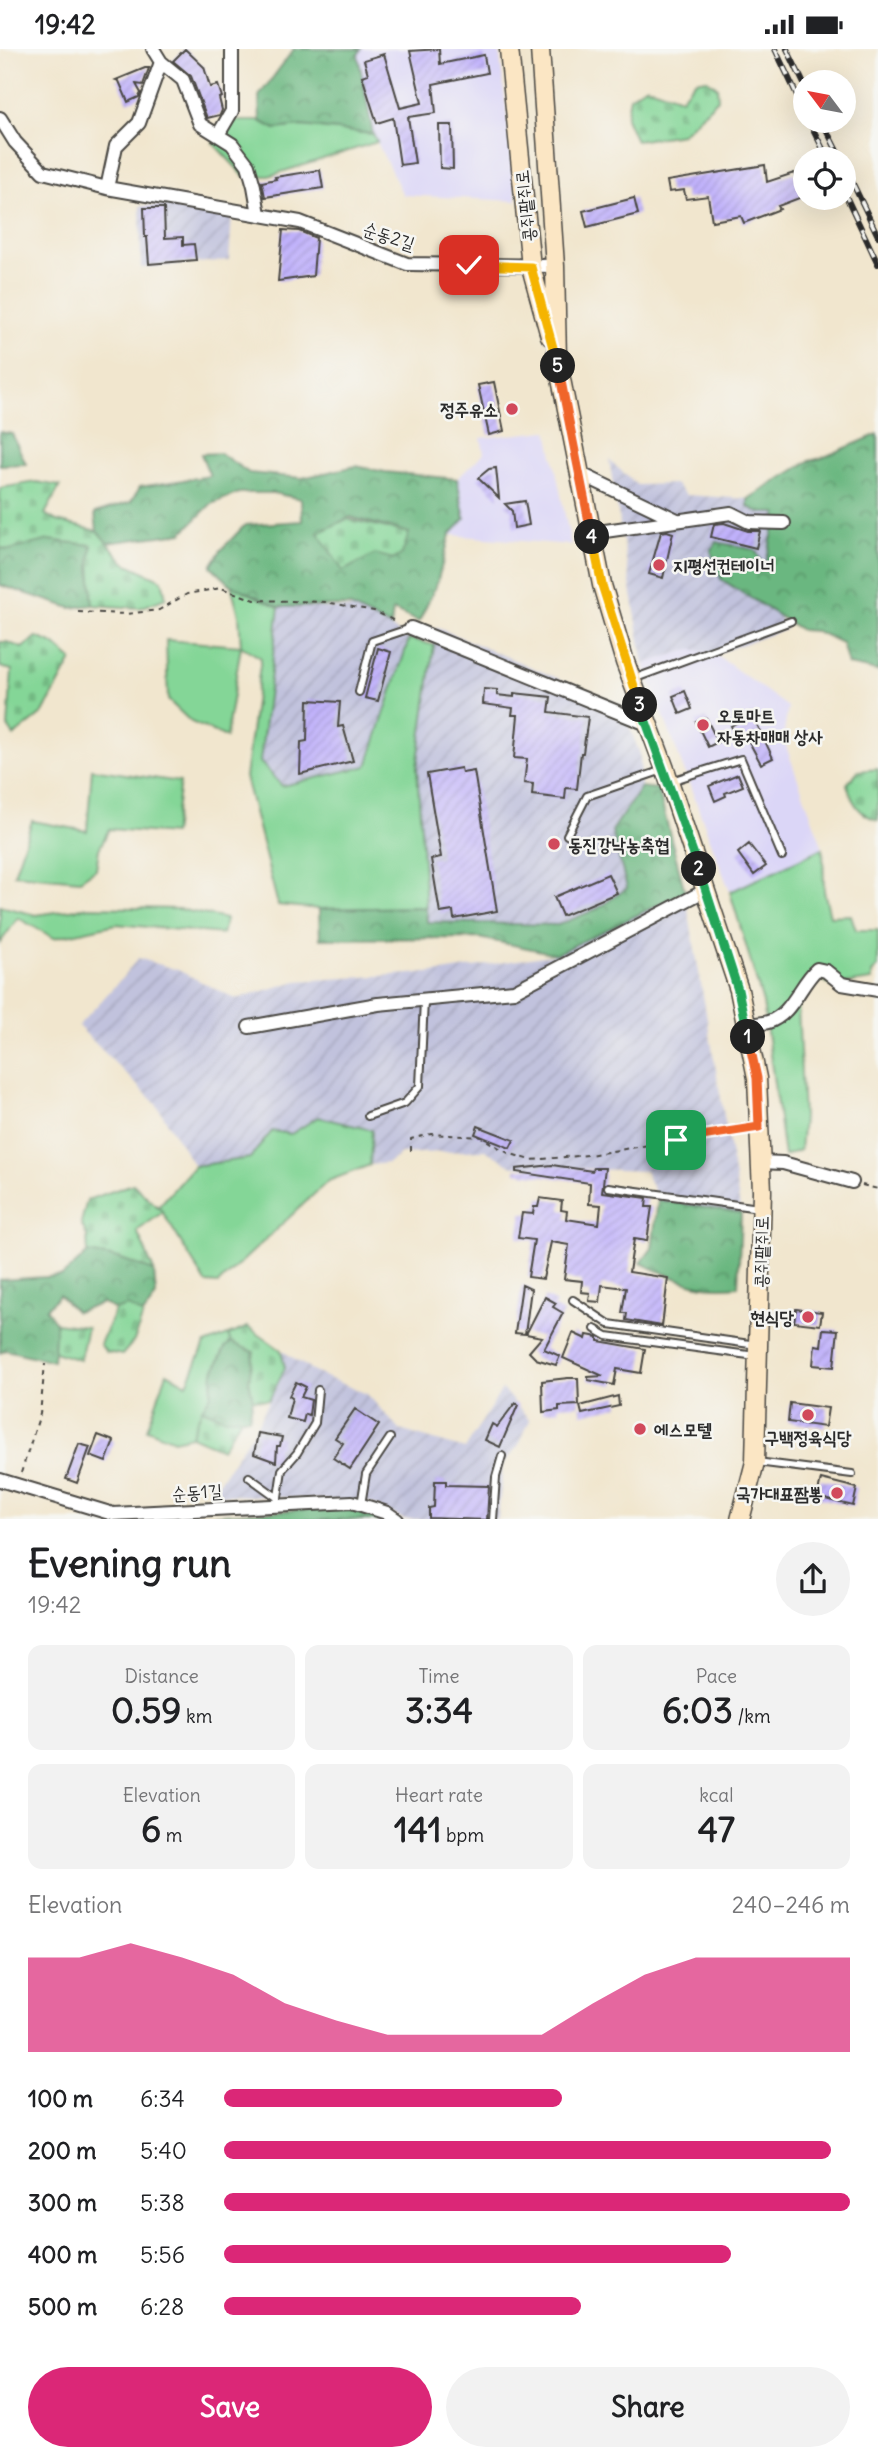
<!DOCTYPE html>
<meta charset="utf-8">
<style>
:root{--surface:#fff;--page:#f2f2f2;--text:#202124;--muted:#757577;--accent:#db2777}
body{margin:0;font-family:Delius,"Poor Story",sans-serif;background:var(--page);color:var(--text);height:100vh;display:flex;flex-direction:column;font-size:26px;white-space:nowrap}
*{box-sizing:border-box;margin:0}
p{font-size:23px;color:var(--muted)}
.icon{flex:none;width:38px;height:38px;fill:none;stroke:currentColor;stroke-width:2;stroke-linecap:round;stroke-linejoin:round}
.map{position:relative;height:1470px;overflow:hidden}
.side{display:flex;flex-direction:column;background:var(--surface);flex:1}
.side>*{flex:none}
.needle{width:46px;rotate:302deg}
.fabs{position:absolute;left:793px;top:21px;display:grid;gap:14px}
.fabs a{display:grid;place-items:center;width:63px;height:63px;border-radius:50%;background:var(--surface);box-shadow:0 7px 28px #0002;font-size:35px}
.pin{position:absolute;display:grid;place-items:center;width:60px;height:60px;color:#fff;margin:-30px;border-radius:14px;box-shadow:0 4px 10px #0006}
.km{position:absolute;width:35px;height:35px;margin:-18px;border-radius:50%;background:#222;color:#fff;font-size:19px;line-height:35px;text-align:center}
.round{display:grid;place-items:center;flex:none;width:74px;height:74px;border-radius:37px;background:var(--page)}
.headline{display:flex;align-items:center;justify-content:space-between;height:119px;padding:0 28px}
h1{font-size:38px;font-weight:800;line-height:52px}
.metrics{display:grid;grid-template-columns:repeat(3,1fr);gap:10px;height:119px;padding:7px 28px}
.metrics div{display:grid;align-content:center;border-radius:14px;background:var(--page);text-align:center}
.metrics b{font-size:35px;font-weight:800}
.metrics small{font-size:19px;font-weight:400}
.metrics p{font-size:19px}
.chart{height:196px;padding:14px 28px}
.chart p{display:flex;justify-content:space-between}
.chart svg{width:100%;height:126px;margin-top:7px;fill:var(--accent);opacity:.7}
.button{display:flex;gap:14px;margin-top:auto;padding:14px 28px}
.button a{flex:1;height:80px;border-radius:42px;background:var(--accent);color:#fff;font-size:28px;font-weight:800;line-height:80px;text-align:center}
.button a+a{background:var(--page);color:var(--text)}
ul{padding:0 28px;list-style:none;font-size:23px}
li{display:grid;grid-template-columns:112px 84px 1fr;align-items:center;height:52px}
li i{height:18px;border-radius:9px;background:var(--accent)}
.status{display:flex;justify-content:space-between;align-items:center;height:49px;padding:0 35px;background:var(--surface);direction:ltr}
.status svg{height:19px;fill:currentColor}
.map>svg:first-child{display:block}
.built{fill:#dbd6f7}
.industrial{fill:url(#industrial-furrows)}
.green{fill:#84d697;stroke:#588061;stroke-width:2}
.forest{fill:url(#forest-crowns);stroke:#4b7156;stroke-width:2;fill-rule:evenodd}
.cemetery{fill:url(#cemetery-stones);stroke:#588061;stroke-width:2}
.building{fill:url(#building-hatch)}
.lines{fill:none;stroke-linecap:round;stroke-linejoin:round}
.lane-casing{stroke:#494743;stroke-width:10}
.street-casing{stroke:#494743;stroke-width:16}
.secondary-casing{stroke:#494743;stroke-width:21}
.path{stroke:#494743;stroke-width:2;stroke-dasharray:5 5;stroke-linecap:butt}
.lane{stroke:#fff;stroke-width:6}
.street{stroke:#fff;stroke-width:12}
.secondary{stroke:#fbe6c4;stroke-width:18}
.rail-casing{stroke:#2b2b2b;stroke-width:6}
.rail{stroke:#f6f6f2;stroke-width:3.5;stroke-dasharray:10;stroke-linecap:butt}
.split-1-casing{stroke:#fff;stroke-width:14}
.split-2-casing{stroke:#fff;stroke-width:14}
.split-3-casing{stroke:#fff;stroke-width:14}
.split-4-casing{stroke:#fff;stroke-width:14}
.split-5-casing{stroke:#fff;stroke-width:14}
.split-6-casing{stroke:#fff;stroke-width:14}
.split-1{stroke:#f0652b;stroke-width:9}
.split-2{stroke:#22a559;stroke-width:9}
.split-3{stroke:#22a559;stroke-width:9}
.split-4{stroke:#f5b400;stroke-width:9}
.split-5{stroke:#f0652b;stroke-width:9}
.split-6{stroke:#f5b400;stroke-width:9}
.poi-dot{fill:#d1495b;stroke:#f6f6f2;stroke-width:2.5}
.labels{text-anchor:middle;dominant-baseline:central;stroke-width:5;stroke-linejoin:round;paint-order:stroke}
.street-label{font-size:18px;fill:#2b2b2b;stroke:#f6f6f2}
.poi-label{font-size:18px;font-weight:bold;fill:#2b2b2b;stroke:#f6f6f2;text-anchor:start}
</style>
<div class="status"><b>19:42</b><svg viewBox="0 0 49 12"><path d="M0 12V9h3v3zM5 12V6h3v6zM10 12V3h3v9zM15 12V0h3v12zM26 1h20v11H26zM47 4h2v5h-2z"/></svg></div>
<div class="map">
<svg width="878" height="1471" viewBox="0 0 878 1471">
<defs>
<pattern id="industrial-furrows" width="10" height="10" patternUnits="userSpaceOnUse" patternTransform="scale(1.75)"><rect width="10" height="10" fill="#c1c2dd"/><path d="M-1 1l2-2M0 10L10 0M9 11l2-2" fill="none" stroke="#a6a7be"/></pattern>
<pattern id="forest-crowns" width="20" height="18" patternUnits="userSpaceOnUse" patternTransform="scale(1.75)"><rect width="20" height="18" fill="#6bb780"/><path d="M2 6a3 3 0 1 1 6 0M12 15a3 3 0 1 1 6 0" fill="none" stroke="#589569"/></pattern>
<pattern id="cemetery-stones" width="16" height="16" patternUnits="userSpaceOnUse" patternTransform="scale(1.75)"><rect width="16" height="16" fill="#84d697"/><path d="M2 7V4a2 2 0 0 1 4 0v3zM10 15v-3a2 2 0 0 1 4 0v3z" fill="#72b882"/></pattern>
<pattern id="building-hatch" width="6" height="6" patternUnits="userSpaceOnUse" patternTransform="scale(1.75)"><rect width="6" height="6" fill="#c0b1fb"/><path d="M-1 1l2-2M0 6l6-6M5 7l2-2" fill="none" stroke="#a598d7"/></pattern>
</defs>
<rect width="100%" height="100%" fill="#f6f6f2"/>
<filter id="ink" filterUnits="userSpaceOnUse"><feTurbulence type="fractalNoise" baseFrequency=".0143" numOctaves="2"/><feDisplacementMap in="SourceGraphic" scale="14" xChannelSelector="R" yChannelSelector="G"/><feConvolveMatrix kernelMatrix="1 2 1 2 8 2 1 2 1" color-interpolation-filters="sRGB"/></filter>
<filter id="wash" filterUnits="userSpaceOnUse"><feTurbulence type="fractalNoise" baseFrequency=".00686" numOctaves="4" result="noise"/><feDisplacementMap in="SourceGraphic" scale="28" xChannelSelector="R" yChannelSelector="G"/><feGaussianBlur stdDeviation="1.57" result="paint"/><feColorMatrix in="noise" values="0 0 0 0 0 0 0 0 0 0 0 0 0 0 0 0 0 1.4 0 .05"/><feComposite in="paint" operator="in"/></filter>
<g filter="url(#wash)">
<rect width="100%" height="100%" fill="#f1e6ce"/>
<path class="built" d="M361,0h138l18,152 -114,-6 -30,-61 -15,-79z
M548,382l23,114 -121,-10 15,-16 -8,-40 27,-26 -3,-15z
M690,600l25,5 73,53 -5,31 40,110 -93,44 -86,-228z"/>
<path class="industrial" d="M171,156l61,10 -3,45 -88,8 -1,-62z
M609,411l28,25 38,-1 11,11 62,4v8l29,6 -13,56 -43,10 55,33 10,17 -71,25 -25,-5 -46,15z
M279,558l83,2 47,30 -42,127 -85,20 -22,-24z
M436,578l185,78 19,49 1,33 -29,44 15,57 -30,21 -39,16 -131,-3 -10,-154z
M685,843l56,321 -83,-13 -13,-29 -132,-5 -28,-16 -84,4 -13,9 -18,2 2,-35 -54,-13 -27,17 -19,-3 -22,27 -56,8 -38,-62 -78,-78 45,-49 15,-19 40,12 58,29 61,-18 145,-9 114,-18z
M281,1301l35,23 51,21 33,36 65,19 37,-60 28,31 -12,26 -15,18 -5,55h-95l-35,-17 -157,-8 46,-69 27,-57z"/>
<path class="green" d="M234,72h26l15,8 27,-3 71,8 4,8 -108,34h-25l-31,-33z
M231,536l48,22 -19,155 22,24 85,-20 42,-127 25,6 -17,123 9,139 -107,2 -41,-4 -33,-128 16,-119 -20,-12 -15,91 -35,-15 -23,-22 -2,-60 75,6 -2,-31z
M92,720l88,13 -7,52 -64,-5 -10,20 -3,20 -16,11 -66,-6 18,-53 55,10z
M823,799l1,43 6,25 21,-1 5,15h22v37l-6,6v7l-40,6 -16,-10 -18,29 5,113 -3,32 -16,6 -21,-153 -33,-111z
M0,857l36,9 54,-8 89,2 47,10 -4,15 -106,-10 -62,14 -36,-20 -18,25z
M318,1068l54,13 -2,35 -42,16 -110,103 -12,-1 -43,-70 -5,-6 36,-41 56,-8 22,-27 19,3z
M228,1286l3,7 -6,6 -12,25 -2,22 -9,14 -11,27 -17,4 -27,-11 20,-56 20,11 18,-40z"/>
<path class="forest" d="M294,0h67l-3,6 15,79 -71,-8 -27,3 -15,-8 -1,-25z
M0,383l12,2 14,30 -26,1z
M878,385v237l-30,-6 -6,-22 -26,-12 -15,-1 -80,-51 -10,-28 6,-9 38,8 10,18 12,-55h-17l-12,-6v-8l61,-38 13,-3z
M220,404l29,20 53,5 54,-12 29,6 72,7 8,40 -15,16 -13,48 -18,39 -26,-12 -2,17 -42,-21 -70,1 -48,-22 -20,-19 10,-16 24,-25 57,-4 -1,-22 -28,-6h-34l-28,11 -29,29 -75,10 -10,-12 -2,-18 36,-11 9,-15 70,-11 -9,-22zM350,468l59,16 -15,26 -75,-26z
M49,491l43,5 -2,17 3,43 -22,3 -71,-23v-37l9,2z
M641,738l17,2 27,103 -129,62 -77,-16 -159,1 -1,-30 107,-2 1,15 131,3 39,-16 30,-21 -15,-57z
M658,1151l83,13 -3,73c-40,5 -61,-7 -97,-23l11,-15z
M88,1204l31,5 35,13 2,25 -13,19 -15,-8 -13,3 -12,-7 -27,9 -17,-17 -13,14 10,14 -3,38 -47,-11 -6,3v-73l62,-4z
M231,1293l23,10 -5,28 4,19 -4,19h-24l-23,-9 9,-14 2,-21 12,-26z
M353,1458l38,13h-207l1,-4z"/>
<path class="cemetery" d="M706,30l11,8 1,12 -36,35 -46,7 -10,-23 4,-21 16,-11 35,12 14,-17z
M36,433l24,4 -15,28 12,7 40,10 28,32 37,17 4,18 -26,10 -47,-3 -3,-43 2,-17 -43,-5 -40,10 -9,-2v-60z
M347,470l62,14 -7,21 -8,5 -19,-5 -32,17 -25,-38z
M37,588l17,7 18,16 -29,53 -29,23 -6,-9 4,-57 -12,-3v-25h7l15,6z
M878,720v51c-19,-5 -26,-18 -31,-36l11,-13z
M133,1135l30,28 -26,19 17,40 -35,-13 -31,-5 -1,-17 -6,-13 6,-23z
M128,1257l15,9 -9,26 -12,14 -16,-3 -6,-8 15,-34z
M56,1274l31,4 -7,33 -26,-8z
M248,1278l33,23 4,18 -16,32 -16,-1 -4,-19 5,-28 -23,-10 -3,-7z
M202,1360l23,9h16l-19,31 -31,-13z"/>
<g id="blocks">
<path class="building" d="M185,0l19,18 6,20 8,-2 4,12 -3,1 3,12 -2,5 -13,3 -16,-42 -18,-15z
M439,0l1,15 44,-9 3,18 -54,11 3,29 -28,4 7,46 -15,2 -7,-47 -16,5 -15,-47 6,-2 -4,-14 20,-6 16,54 22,-5 -12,-52z
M145,19h4l-6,17 -7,-1 5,9 -2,4 -11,5 -9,-21 -3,-1z
M439,76h13l1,44 -13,-1z
M765,116l2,17 27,-9 8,24 -24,9 2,3 -36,14 -3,-7 -29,5 -4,-25 -22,3 -2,-9 -15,2 -2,-11z
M320,121l3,18 -58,9 -3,-15 14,-3 -1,-2z
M634,149l4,16 -51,13 -4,-16z
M144,159h20l1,30 18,-1v8l11,-1 2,16 -47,4 -2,-27h-2z
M283,181l16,1 17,7 -3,38 -35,5z
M494,333l10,49 -15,4 -11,-50z
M496,419l3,30 -21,-20 11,-9z
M525,452l4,24 -15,3 -2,-17 -7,-7z
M724,474l24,8h12l-4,17 -45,-11 3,-13z
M667,482l6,2 -10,45 -14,-4 12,-42z
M378,599l13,4 -13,49 -13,-3z
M484,640l13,1v5l17,2v-4l37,4 -2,15 39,5 -5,36h-2l-4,36 -11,-1 -1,11 -33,-4 1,-11 -9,-1 3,-24 -13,-1 4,-43h-6l1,-7 -30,-4z
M685,642l7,18 -12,5 -7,-18z
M308,651l32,2 -2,25 5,-1 10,35 -53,13 1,-32 6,-1z
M752,665l21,44 -12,6 -14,-26 -7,4 -9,-16z
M706,669l12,24 -10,5 -12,-25z
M461,719l1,5 12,-2 23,140 -43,8 -1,-8 -13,2 -9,-54 10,-2 -14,-83z
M738,725l5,12 -18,7 1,3 -11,5 -6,-15z
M749,795l17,22 -12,9 -16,-22z
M608,825l9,19 -55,23 -8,-19z
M478,1077l36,14 -4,8 -35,-14z
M552,1116l40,6 2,-3h11l-3,24 45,6 -1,9h6l-5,34 -13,-2 -5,33 39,6 -6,48 -36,-6 1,-7h-5l4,-25 -24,-3 -2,17 -11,-1 1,-8 -9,-1 1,-11 -18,-2 5,-34 -18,-3 -8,37 -15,-2 6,-37 -16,-2 4,-25 11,1 1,-7h4l2,-9 22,3 -1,9 6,1 -1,8 33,5 2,-19 -12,-1 1,-21 -74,-11v-3z
M522,1236l9,4 -6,45 -10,-1z
M545,1248l11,6 -3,4 10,6 -19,36 16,7 -4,9 -20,-6 -7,-7 13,-15 -16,-3z
M796,1260l26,3 -2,13 -26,-3z
M823,1280l15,1 -4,37 -21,-2 2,-20 6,1z
M573,1284l13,6 1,-4 11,2v4l47,8 -4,24 -24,-4 -3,16 -26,-5v-3l15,-1 -40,-18z
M568,1329h10l1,27 -20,1v4l-16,2 -1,-31z
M296,1333l10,5 -5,10 10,3 -2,15 -4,-1 -2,8 -16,-4 5,-20 -3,-2z
M618,1347l1,10 -37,8 -2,-8z
M515,1354l3,2 -18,42 -15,-7 7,-16 5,3z
M790,1354l38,5 -3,19 -37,-5z
M355,1360l24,16 -29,44 -17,-11 10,-15 -8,-5z
M258,1384l24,4 -2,9h-3l-1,16 -22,-8z
M98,1386l16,6 -8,21 -16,-6z
M79,1395l11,3 -13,36 -11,-4z
M821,1430l36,9 -4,18 -36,-9z
M435,1432h11v4l43,1 -2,34 -58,-2v-10l5,-1z"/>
</g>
</g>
<g filter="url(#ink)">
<use href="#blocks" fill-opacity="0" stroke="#494743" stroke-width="2"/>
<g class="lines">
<g class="lane-casing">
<path id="lane" d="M633,630l158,-58
M359,643l13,-51 39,-13
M671,732l70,-22 41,97
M567,786l20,-39 76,-26
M368,1067l37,-13 15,-17 4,-86
M608,1138l151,21
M573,1251l36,24 148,21
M595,1280l12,7 149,20
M757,1413l95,12
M249,1428l29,21
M277,1455l5,-34 15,-17 18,-30 3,-33
M361,1456l5,-31 24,-36
M493,1471l3,-43 6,-21"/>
</g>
<g class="street-casing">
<path id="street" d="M161,13l22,18 17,44 32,20 16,21 6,21 5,28
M0,69l15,24 28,30 64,16 193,34 107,42 148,2
M218,86l14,-24v-62
M107,139l9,-42 23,-23 22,-61 -8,-13
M579,424l98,47
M591,484l140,-20 18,9 35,1
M411,579l236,96
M746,976c7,-1 15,-1 22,-3 24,-7 32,-38 49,-53l9,2 16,13 36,6
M249,978l129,-23 136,-13 192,-101
M760,1113l23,1 69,19
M0,1431l113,34 239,-12 35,11 10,7"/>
</g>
<g class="secondary-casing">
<path id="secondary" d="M509,0l22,218 19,69
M540,0l15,217 2,93 45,226 23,77 40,107 74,221 18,88 5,113 -7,271 -15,58"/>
</g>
<path class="path" d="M78,563l48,2 33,-4 28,-16 34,-6 34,12 71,2 48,9 23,11
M411,1102v-12l20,-5 50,3 27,16 23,7 58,-5 155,-26
M862,1136l16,4
M21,1424l19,-59 5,-50"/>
<use href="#lane" class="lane"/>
<use href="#street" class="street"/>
<use href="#secondary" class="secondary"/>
<g class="rail-casing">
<path id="rail" d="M775,0l30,63
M787,0l18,37
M809,72l19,38
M822,72l19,38
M844,116l34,71
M844,143l34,72"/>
</g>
<use href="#rail" class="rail"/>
</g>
</g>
<g class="lines" filter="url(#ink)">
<g class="split-1-casing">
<path id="split-1" d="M676,1091l83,-13 -2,-49 -9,-41"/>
</g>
<g class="split-2-casing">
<path id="split-2" d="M699,820l39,121 10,47"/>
</g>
<g class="split-3-casing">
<path id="split-3" d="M640,656l59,164"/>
</g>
<g class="split-4-casing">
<path id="split-4" d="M592,488l10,48 38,120"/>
</g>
<g class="split-5-casing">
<path id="split-5" d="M558,317l34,171"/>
</g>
<g class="split-6-casing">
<path id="split-6" d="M469,216l62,2 27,99"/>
</g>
<use href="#split-1" class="split-1"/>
<use href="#split-2" class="split-2"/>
<use href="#split-3" class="split-3"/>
<use href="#split-4" class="split-4"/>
<use href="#split-5" class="split-5"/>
<use href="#split-6" class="split-6"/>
</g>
<g class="poi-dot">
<circle cx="512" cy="360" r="7"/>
<circle cx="659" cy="516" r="7"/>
<circle cx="703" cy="676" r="7"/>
<circle cx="554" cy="795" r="7"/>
<circle cx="808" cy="1268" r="7"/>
<circle cx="808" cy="1366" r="7"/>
<circle cx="640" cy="1380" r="7"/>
<circle cx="837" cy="1444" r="7"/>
</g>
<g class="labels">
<g class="street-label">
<text transform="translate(525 157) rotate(-96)">콩쥐팥쥐로</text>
<text transform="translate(389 187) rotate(18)">순동2길</text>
<text transform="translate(761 1203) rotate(-89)">콩쥐팥쥐로</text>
<text transform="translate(197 1443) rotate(-4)">순동1길</text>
</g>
<g class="poi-label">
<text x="498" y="360" text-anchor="end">정주유소</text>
<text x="673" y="516">지평선컨테이너</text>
<text x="717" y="666">오토마트<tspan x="717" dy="21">자동차매매 상사</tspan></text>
<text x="568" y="795">동진강낙농축협</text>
<text x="794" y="1268" text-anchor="end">현식당</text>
<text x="654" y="1380">에스모텔</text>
<text x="808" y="1388" text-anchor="middle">구백정육식당</text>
<text x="823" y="1444" text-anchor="end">국가대표짬뽕</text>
</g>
</g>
</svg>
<div class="fabs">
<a><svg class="needle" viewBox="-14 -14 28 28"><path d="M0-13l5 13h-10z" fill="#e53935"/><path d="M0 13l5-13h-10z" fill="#757577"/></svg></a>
<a><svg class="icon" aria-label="locate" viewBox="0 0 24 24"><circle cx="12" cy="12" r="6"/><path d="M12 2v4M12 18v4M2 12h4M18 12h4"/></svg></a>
</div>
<div class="pin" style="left:676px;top:1091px;background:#1e9e55"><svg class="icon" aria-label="arrive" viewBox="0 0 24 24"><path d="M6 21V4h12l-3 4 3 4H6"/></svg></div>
<div class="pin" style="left:469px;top:216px;background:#d93025"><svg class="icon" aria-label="check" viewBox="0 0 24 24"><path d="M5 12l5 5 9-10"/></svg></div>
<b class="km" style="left:748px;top:988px">1</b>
<b class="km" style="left:699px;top:820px">2</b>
<b class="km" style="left:640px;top:656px">3</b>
<b class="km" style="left:592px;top:488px">4</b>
<b class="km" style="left:558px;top:317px">5</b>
</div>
<section class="side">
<div class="headline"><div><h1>Evening run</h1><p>19:42</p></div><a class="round"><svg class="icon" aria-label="share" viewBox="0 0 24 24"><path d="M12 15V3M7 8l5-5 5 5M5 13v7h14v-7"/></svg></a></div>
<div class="metrics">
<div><p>Distance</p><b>0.59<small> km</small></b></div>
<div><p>Time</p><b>3:34</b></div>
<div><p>Pace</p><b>6:03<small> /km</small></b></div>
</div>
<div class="metrics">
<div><p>Elevation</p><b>6<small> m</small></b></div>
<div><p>Heart rate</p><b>141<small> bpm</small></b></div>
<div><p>kcal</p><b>47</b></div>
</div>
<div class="chart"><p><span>Elevation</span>240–246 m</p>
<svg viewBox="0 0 160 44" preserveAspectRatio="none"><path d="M0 44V11L10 11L20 6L30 11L40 17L50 27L60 33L70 38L80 38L90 38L100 38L110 27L120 17L130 11L140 11L150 11L160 11V44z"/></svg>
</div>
<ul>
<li><b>100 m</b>6:34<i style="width:54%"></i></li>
<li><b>200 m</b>5:40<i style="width:97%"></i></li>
<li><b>300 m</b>5:38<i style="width:100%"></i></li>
<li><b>400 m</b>5:56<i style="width:81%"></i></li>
<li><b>500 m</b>6:28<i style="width:57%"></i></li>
</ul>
<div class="button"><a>Save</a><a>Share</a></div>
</section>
